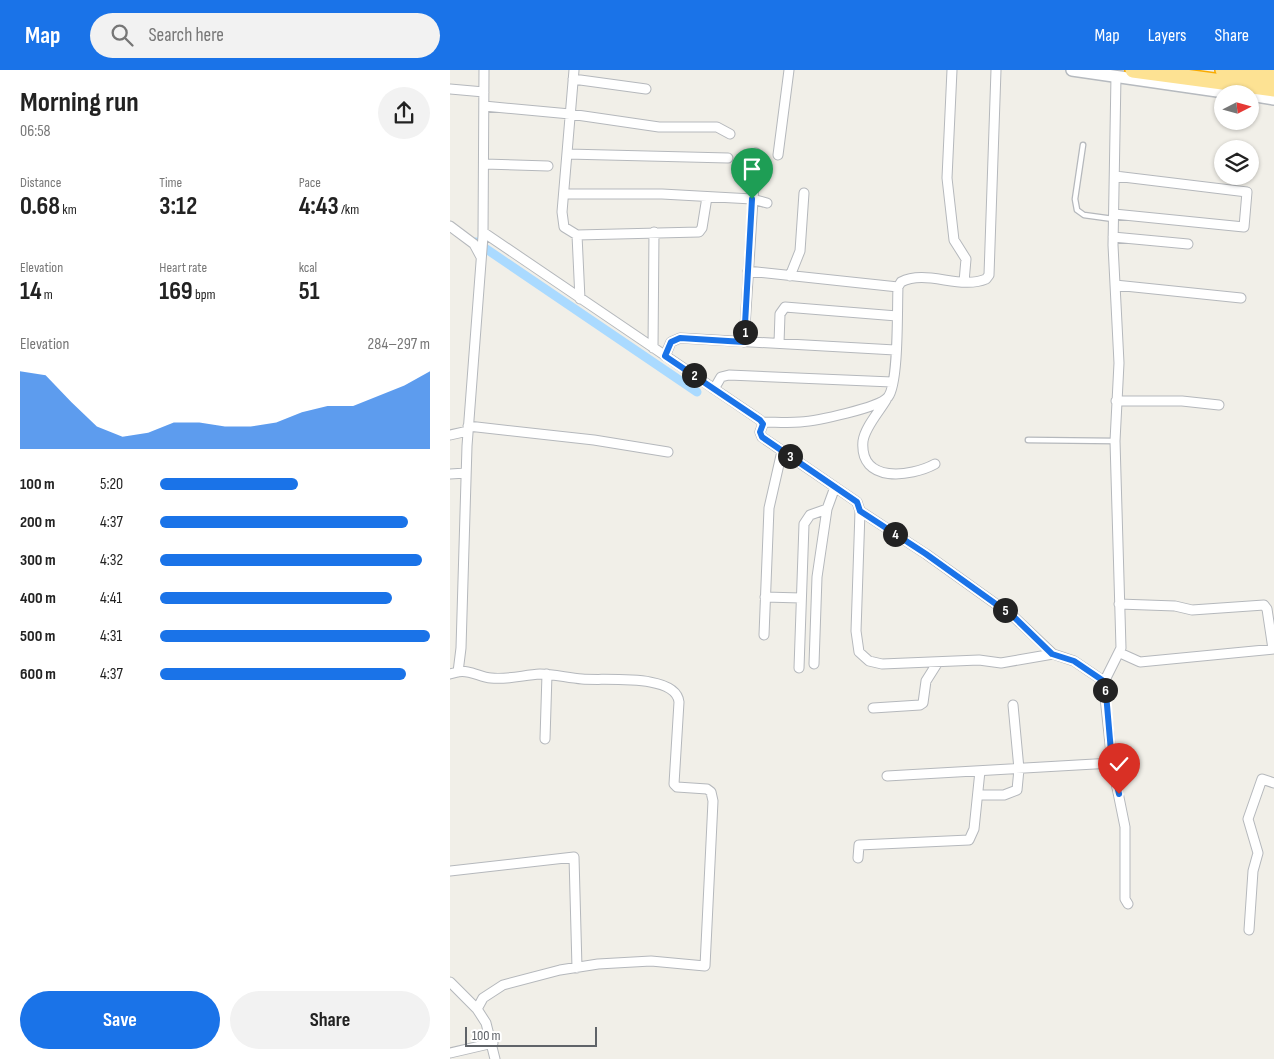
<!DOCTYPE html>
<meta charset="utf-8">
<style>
:root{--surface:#fff;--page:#f2f2f2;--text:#222;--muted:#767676;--accent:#1a73e8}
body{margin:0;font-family:"Sofia Sans Condensed",sans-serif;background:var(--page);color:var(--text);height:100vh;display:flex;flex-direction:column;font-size:19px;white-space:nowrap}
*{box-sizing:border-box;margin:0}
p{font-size:16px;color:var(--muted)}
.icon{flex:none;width:28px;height:28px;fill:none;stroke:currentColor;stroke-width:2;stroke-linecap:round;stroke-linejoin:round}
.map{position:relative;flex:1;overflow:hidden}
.details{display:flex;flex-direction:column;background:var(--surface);width:450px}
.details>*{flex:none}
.needle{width:32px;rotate:84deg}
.buttons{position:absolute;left:764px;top:15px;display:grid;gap:10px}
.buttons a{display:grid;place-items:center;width:45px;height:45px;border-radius:50%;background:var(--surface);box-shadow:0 1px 4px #0004;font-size:25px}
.scale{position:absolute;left:15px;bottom:12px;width:132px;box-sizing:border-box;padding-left:5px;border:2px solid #5f6368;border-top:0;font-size:14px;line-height:18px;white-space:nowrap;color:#5f6368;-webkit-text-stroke:4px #fff;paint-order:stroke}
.pin{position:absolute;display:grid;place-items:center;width:42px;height:42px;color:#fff;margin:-51px -21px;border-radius:50% 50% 50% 0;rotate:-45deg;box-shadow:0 0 5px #0007}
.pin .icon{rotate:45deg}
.km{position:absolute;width:25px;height:25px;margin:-12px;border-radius:50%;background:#222;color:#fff;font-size:14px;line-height:25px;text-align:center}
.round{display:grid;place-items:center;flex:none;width:52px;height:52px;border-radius:26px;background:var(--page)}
.head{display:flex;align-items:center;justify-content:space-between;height:85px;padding:0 20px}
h1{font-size:28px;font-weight:700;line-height:38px}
.metrics{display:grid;grid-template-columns:repeat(3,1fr);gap:8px;height:85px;padding:5px 20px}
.metrics div{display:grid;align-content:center}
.metrics b{font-size:25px;font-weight:700}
.metrics small{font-size:14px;font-weight:400}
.metrics p{font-size:14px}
.chart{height:140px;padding:10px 20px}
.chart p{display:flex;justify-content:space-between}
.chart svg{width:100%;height:90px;margin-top:5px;fill:var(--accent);opacity:.7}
.cta{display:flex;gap:10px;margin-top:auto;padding:10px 20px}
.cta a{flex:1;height:58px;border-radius:30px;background:var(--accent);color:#fff;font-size:20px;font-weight:700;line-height:58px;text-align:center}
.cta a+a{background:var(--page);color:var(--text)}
ul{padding:0 20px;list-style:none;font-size:16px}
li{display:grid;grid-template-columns:80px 60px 1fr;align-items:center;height:38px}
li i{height:12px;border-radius:6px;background:var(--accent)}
header{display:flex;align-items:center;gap:30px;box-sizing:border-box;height:70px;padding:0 25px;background:var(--accent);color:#fff}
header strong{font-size:24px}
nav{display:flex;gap:28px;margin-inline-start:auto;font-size:18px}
.search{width:350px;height:45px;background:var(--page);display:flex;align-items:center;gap:12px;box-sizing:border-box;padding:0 18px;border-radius:28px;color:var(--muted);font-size:19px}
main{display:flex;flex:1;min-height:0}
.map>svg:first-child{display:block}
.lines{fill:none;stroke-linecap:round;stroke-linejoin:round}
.canal{stroke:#aadaff;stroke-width:9}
.lane-casing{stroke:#b5b8bc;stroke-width:7}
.street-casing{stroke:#b5b8bc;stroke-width:11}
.secondary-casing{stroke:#b6babf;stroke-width:14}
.highway-casing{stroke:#f9ab00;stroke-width:18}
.lane{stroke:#fff;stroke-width:4.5}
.street{stroke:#fff;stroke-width:9}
.secondary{stroke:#fff;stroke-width:11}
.highway{stroke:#fde293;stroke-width:15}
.route-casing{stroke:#fff;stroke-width:10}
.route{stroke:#1a73e8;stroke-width:6}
</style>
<header>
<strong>Map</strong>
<div class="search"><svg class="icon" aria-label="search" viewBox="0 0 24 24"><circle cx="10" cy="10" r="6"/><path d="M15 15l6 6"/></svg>Search here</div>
<nav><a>Map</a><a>Layers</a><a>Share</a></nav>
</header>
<main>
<section class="details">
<div class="head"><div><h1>Morning run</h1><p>06:58</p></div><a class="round"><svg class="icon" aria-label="share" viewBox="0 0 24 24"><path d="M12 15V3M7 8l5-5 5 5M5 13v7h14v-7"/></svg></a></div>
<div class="metrics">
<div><p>Distance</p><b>0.68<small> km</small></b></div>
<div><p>Time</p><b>3:12</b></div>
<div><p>Pace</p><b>4:43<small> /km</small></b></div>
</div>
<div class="metrics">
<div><p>Elevation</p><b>14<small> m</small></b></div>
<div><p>Heart rate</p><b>169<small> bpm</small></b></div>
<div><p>kcal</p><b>51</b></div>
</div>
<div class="chart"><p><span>Elevation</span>284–297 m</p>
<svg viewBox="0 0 160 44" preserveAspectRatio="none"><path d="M0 44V6L10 8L20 21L30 33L40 38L50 36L60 31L70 31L80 33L90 33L100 31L110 26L120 23L130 23L140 18L150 13L160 6V44z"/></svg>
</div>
<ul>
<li><b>100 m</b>5:20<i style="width:51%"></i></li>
<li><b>200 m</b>4:37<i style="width:92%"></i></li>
<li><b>300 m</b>4:32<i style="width:97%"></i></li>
<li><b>400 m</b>4:41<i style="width:86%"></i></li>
<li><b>500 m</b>4:31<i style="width:100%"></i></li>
<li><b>600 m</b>4:37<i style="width:91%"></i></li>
</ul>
<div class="cta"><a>Save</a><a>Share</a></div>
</section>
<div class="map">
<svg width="824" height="989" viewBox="0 0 824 989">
<rect width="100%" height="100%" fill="#f1efe8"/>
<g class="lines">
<path class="canal" d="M26,172l221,150"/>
<g class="lane-casing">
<path id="lane" d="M633,75l-8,54 2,11 7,5 29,4
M578,370l87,1"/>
</g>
<g class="street-casing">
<path id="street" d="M124,0l-12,142 2,15 13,8 122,-3 3,-4 5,-31
M502,0l-5,108 7,62 12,19 -2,23
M666,6l-3,169 6,118 -4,78 6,207 -15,30 -2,10 8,75 13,64v72l3,5
M123,9l73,10
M0,19l34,3
M34,36l86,8 89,13h58l13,7
M117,84l161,4
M328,85l11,-85
M34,94l64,2
M114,124h98l90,5 15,4
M664,144l130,13 3,-35 -132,-16
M0,156l24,18 7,13
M33,162l277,188 3,4 -3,8 2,5 95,65 3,9 -4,120 3,21 10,9 13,3 97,-4 22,3 52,-9 21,7 31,21
M127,165l3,64
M663,167l75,7
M298,201l150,16
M340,206l10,-25 4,-58
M665,215l126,13
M294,272l12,-189
M329,273l1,-29 5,-7 112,9
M203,278l1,-116
M215,286l6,-14 9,-4 215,12
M264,319l7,-12 8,-2 163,7
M436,330c-7,12 -21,27 -23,41 -4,43 48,36 72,23
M666,331h66l37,4
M312,352c13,0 26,1 38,0 16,-1 79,-14 88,-25 11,-14 9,-89 10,-110l3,-5c25,-13 59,8 85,-3l3,-4 7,-205
M18,356l126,14 74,12
M0,365l18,-4
M0,404l16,-1
M410,441l66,43 88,63 39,37
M315,527l36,1
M669,534l56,2 17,4 72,-5 3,4 6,40
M314,565l5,-127 13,-57
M670,583l20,9 134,-13
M364,594l3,-87 10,-68
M349,598l5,-144 6,-9 17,-6 8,-22
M8,602c10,-3 22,5 33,6 16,2 33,-3 49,-4 14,0 28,4 42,5 22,2 94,-6 97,23l-5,82 3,3 30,2 4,3 2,9 -8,165 -54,-5 -53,3 -38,6 -57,15 -20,13 -6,11
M0,604l8,-2 3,-24 6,-202 16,-210 1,-166
M423,638l47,-3 3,-2 3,-22 12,-19
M95,669l2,-65
M437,706l225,-13
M528,725h26l13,-5 2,-21 -6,-64
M408,788l1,-13 110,-5 5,-11 6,-58
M0,801l124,-14 3,111
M799,860l4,-59 5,-18 -10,-34 14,-40 12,4
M0,912l27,27 9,14 9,36
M0,983l43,-10"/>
</g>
<g class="secondary-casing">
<path id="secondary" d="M622,0l166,24
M800,25l24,4"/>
</g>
<g class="highway-casing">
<path id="highway" d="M683,0l141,19
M773,0l51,7"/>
</g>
<use href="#lane" class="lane"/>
<use href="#street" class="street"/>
<use href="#secondary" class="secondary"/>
<use href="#highway" class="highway"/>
</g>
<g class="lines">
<g class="route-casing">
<path id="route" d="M302,129l-8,143 -64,-4 -9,4 -6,14 95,64 3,4 -3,8 2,5 95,65 3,9 66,43 88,63 38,37 22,7 31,21 7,81 7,31"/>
</g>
<use href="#route" class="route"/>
</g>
</svg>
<div class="buttons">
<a><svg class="needle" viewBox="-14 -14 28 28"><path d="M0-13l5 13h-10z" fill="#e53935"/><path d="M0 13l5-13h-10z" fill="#767676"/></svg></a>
<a><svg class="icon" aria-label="layers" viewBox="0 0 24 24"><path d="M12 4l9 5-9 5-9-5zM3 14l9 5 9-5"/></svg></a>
</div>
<div class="scale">100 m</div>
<div class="pin" style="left:302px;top:129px;background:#1e9e55"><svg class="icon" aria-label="arrive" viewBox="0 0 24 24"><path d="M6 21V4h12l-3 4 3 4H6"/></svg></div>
<div class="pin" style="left:669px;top:724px;background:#d93025"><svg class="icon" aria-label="check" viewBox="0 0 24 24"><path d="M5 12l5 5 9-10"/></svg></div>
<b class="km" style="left:295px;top:262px">1</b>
<b class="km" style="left:244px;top:305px">2</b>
<b class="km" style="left:340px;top:386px">3</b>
<b class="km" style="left:445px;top:464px">4</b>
<b class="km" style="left:555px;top:540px">5</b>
<b class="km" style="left:655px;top:620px">6</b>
</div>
</main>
